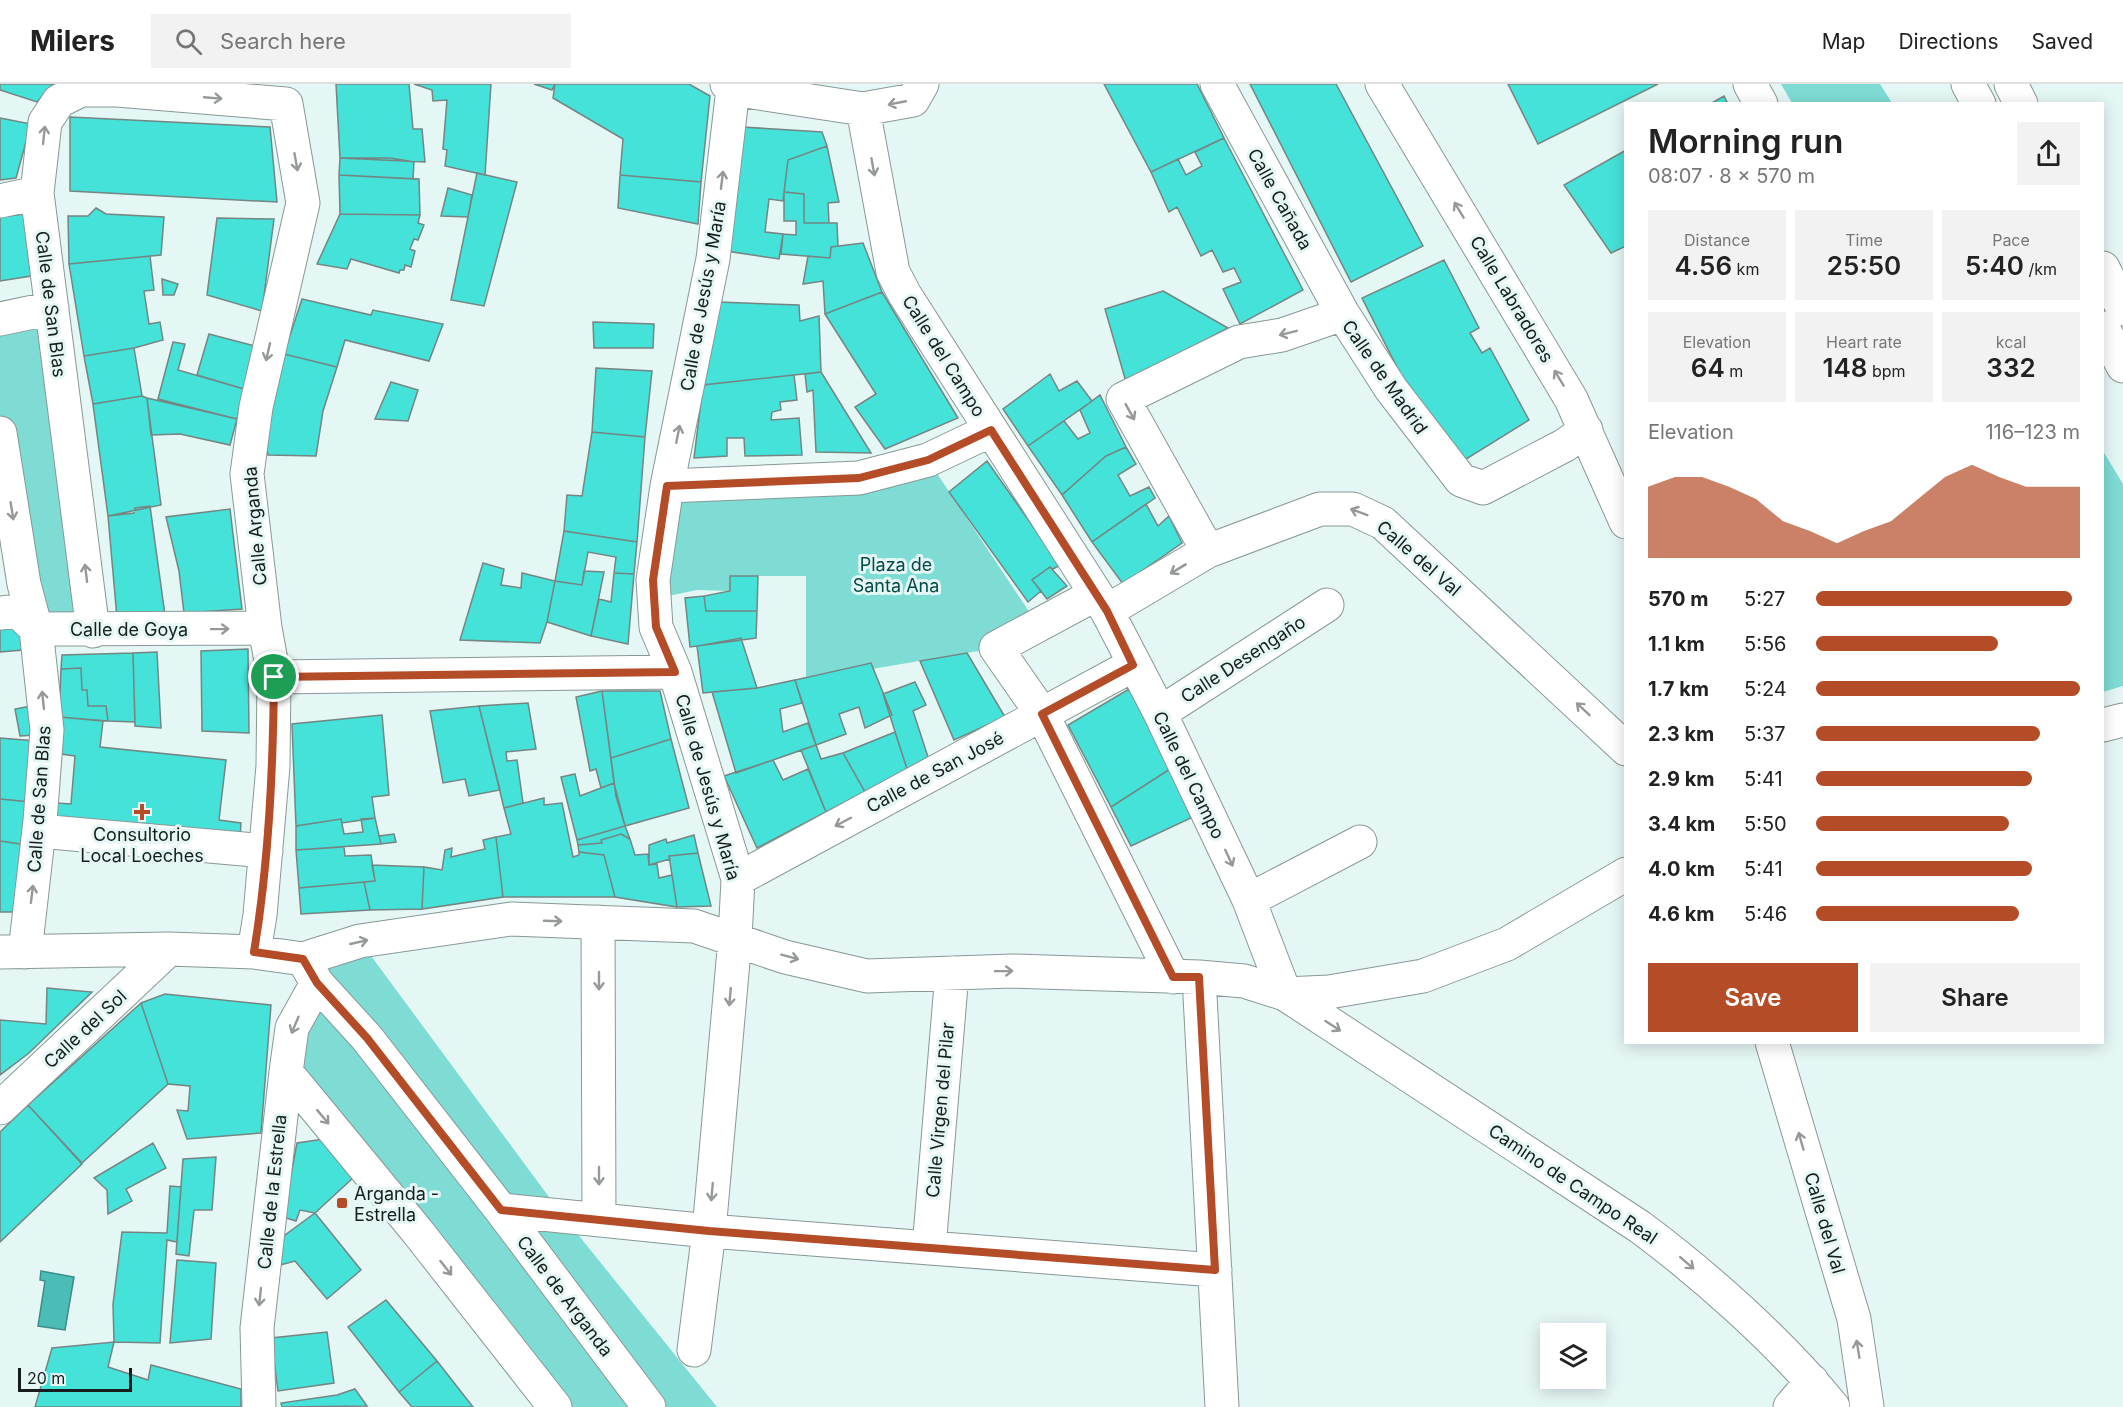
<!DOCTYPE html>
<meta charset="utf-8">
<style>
:root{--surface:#fff;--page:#f2f2f2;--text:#222;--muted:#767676;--line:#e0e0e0;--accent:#b44c27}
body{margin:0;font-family:Inter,sans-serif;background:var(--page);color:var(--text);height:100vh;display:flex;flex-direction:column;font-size:22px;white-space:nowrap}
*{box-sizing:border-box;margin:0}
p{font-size:20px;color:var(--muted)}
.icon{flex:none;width:33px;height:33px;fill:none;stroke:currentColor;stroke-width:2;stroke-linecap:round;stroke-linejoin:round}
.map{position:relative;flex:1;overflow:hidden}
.side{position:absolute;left:1624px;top:18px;width:480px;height:942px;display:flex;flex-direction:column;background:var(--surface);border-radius:0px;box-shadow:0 3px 15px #0003}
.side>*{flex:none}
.fabs{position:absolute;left:1540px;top:1239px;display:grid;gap:12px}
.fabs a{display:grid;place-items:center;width:66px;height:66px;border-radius:0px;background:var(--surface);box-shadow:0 3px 15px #0003;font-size:30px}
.scale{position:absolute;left:18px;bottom:15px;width:114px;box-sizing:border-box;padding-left:6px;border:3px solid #161d1c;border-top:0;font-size:16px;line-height:21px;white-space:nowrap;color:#161d1c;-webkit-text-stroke:4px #e5f7f5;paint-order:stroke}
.pin{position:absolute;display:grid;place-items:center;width:51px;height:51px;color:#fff;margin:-26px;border:3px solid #fff;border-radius:50%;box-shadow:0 2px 6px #0007}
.round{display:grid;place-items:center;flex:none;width:63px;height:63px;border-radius:0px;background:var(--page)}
.headline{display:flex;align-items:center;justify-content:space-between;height:102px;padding:0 24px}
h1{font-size:33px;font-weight:600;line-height:45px}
.metrics{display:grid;grid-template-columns:repeat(3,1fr);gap:9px;height:102px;padding:6px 24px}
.metrics div{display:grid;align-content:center;border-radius:0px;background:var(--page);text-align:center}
.metrics b{font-size:26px;font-weight:600}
.metrics small{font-size:16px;font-weight:400}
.metrics p{font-size:16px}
.chart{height:168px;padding:12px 24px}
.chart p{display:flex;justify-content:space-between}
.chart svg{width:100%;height:108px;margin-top:6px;fill:var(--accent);opacity:.7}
.primary-button{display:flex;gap:12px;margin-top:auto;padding:12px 24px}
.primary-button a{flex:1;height:69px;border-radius:0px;background:var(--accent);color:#fff;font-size:24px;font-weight:600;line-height:69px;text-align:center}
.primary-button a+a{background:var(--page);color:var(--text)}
ul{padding:0 24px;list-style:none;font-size:20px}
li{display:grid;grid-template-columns:96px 72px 1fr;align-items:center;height:45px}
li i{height:15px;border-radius:8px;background:var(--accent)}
header{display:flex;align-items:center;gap:36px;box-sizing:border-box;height:84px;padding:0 30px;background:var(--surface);border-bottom:2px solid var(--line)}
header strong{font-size:28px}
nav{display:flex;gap:33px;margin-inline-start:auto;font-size:21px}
.search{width:420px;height:54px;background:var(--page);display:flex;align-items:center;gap:15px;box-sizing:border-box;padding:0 21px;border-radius:0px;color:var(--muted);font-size:22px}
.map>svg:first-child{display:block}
.green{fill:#7edcd5}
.water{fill:#4bbdb6;stroke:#3b8d88;stroke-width:1.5}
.building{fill:#45e2d9;stroke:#748583;stroke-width:1.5}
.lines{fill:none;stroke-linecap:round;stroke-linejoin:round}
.minor-casing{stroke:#879896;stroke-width:35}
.major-casing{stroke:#879896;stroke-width:35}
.minor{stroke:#fff;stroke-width:33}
.major{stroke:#fff;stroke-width:33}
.oneway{stroke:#969999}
.route-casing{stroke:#fff;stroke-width:12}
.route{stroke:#b44c27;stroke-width:8}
.poi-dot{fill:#b44c27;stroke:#e5f7f5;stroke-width:2}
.labels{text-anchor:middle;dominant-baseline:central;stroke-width:6;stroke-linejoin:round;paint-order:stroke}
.street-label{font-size:18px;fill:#161d1c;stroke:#e5f7f5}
.park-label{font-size:18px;fill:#034b47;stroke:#e5f7f5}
.poi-label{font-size:18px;fill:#161d1c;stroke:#e5f7f5}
</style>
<header>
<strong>Milers</strong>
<div class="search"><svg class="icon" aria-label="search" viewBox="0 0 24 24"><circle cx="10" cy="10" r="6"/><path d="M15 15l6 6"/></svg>Search here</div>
<nav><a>Map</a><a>Directions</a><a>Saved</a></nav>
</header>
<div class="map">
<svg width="2123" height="1323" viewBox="0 0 2123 1323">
<rect width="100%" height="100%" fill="#e5f7f5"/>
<path class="green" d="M1781,0h99l12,19h-100z
M52,224l41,323 -57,-2 -36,-215v-96z
M2103,367l20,33v202l-20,6z
M928,376l110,165 -42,23 -124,21 -2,-6 -64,14v-101h-75l-1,15 -33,-1 -43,9 13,-113z
M360,857l203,275 154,191h-165l-266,-335 17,-113z"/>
<path class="water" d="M41,1187l33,6 -9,53 -27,-4 7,-45 -5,-1z"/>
<path class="building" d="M0,0h54l-17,18 -37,-12z
M336,0h73l4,45h9l3,33 -85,-4z
M414,0h77l-6,91 -40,-9 2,-16 -4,-1 4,-49 -14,1 -1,-11z
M534,0h21l-3,6z
M555,0h134l21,12 -9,86 -81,-7 3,-36 -70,-41z
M1104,0h93l27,54 -73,34z
M1250,0h86l87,162 -72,36z
M1508,0h150l-120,60z
M1724,12l4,8h-18z
M70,33l200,10 7,75 -207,-11z
M0,34l31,6 -15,54 -16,2z
M742,43l80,5 5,14 -39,14 -5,41 -14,-2 -4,33 18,2 -4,25 -53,-8z
M1224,54l79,152 -63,34 -17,-35 18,-7 -7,-14 -11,4 -11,-22 -11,6 -24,-49 -8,5 -18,-40 27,-13 8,16 16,-9 -7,-14z
M827,62l12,56 -11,1 1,20h-25v-29l-20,-2 4,-32z
M1626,66v96l-15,7 -47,-68z
M340,74h50l24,4 -1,17 -74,-4z
M477,89l40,9 -33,124 -33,-6z
M339,91l80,4 1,36 -80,-1z
M620,91l81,7 -3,42 -80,-16z
M448,104l24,7 -4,22 -27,-1z
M784,108l20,2v29h33l1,23 -7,1 -1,11 -49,-4 2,-20 13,1v-14h-12z
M96,124l10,6 58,3 -3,38 -92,9 -1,-48h20z
M24,130l7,62 -31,5v-64z
M340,130l80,1 -2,8 6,2 -6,15 -4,-1 -4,10 5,2 -4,16 -6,-2 -1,5h-4l-1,3 -48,-14 -4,10 -30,-5z
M217,134l57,1 -12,92 -55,-16z
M863,159l19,49 -57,22 -2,-33 -20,3 5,-28 22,2 1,-11z
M150,172l4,34 -10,1 5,33 11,-2 3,18 -29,8 -50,8 -15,-92z
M1444,176l35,68 -9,5 12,20 8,-5 39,72 -66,41 -62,-86 -39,-77z
M162,195l16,5 -4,11h-11z
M1163,207l65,37 -102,54 -21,-73z
M882,208l76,126 -73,31 -30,-42 21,-13 -51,-80z
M302,215l69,16 2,-5 70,14 -14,37 -84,-21 -8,27 -53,-13z
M717,218l82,3 1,16 19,-5 2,56 -118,13z
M593,238l61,2 -1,24h-59z
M209,250l46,12 -11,43 -47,-14z
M173,258l12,2 -7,26 66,19 -7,30 -79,-20z
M134,264l8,48 -49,8 -9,-48z
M284,270l53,13 -14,44 -7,45 -48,-1 -4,-20z
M596,284l56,3 -7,66 -53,-5z
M821,288l50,81 -55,-1 -3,-62 -6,2 -2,-18z
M1050,290l9,17 18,-10 15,20 -64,45 -25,-37z
M794,291l3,25 -17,2 1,8 -9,2 -1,8 28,-2 3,37 -57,1 -1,-18h-17v18l-33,2 9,-73z
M391,298l27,8 -10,31 -33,-2z
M1100,311l26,52 -20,9 -44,39 -34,-49 36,-25 14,18 12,-6 -10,-23z
M142,312l5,2 14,107 -53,11 -15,-112z
M147,314l90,21 -7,26 -50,-11 -29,1z
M592,348l53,5 -8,105 -73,-11 3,-36 15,1z
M1126,363l10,17 -18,11 12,21 19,-9 6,11 -63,44 -30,-47 44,-39z
M987,377l73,104 -7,4 -3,-2 -18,13 9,11 -13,11 -79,-110z
M1146,420l12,22 11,-10 13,27 -59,41 -31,-42z
M150,422l15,109 -48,3 -9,-102 26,-3 1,-5z
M230,425l12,100 -58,4 -5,-42 -13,-54z
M564,447l73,11 -3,32 -20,-1 2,-16 -28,-5 -6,33 -27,-4z
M483,479l21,6 -3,16 20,3 1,-15 33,8 -8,41 -7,21 -80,-3z
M1050,483l17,19 -20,13 -15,-19z
M584,487l20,1 -13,64 -44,-14 8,-41 27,4z
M614,489l20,1 -6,70 -37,-8 8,-37 12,3z
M730,492h28l-1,35h-51l-2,-15 26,-5z
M704,512l2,15h51l-1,27 -66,9 -5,-49z
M20,539l3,27 -23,2v-28z
M741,554l16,50 -54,5 -6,-47z
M248,565l1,84 -47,-2 -1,-80z
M157,568l4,76 -26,-2 -2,-73z
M133,569l2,69 -27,-1 -2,-15h-18l-1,-16h-5l-1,-22 -20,1 1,-14z
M967,569l38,64 -51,23 -34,-79z
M871,579l21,52 -27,13 -6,-21 -20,7 7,20 -30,11 -21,-65z
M81,584l1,22h5l1,16h18l2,15 -49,-4 2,-48z
M795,596l7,23 -22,6 3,23 25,-9 8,22 -80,28 -24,-81 45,-4z
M915,598l11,23 -13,6 15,46 -21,12 -24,-75z
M1129,605l41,80 -59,38 -43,-82z
M602,607l12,92 -13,5 -5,-19 -6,2 -14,-74z
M602,607h58l11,48 -60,19z
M528,619l8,46 -30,3 1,9 10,-1 6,43 -19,5 -25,-102z
M31,622l4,29 -15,1 -5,-27z
M479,622l21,84 -31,6 -4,-17 -22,4 -13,-72z
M382,631l7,80 -17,2 3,21 -33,5 -1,-4 -45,7 -4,-102z
M59,633l44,4 -3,26 126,13 -7,60 22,3 -1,16 -185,-21 2,-15 14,1 4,-48 -14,-2z
M895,648l12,37 -42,23 -22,-39z
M0,654l37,3 -6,61 -31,-3z
M671,655l18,69 -64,18 -9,-30 -5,-38z
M816,661l5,14 22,-6 22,39 -39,20 -25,-62z
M773,676l10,20 25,-11 18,43 -69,36 -33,-72z
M1170,685l21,49 -60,28 -20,-39z
M575,690l5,22 34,-13 11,43 -48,14 -16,-63z
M544,714v7l18,-2 11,54 6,-2v-3l25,3 11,42h-112l-7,-60 15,-3 -7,-26z
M0,715l31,3 -4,43 -27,-4z
M375,734l6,26 -85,6v-24l45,-7 3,15 19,-2 -2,-13z
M625,742l5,13 -9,-5 -20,6 1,3 -24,2 -1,-5z
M394,750l2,8 -15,2 -2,-8z
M621,750l9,5 5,16 13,-1 1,11 8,-1 2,14 13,-3 5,32 -62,-10 -11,-42 -25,-3 -1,-7 24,-2 -1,-3z
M694,751l4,18 -29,3 1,3 -21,6v-20l17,-6 1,4z
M496,753l7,60 -81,12 2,-42 18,3 3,-20 7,-2 -1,9 34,-8 -2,-9z
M0,757l27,4 -12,67h-15z
M344,763l1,9 26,-1 4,26 -76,7 -3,-38z
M698,769l13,53 -34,1 -8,-51z
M372,781l52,2 -2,42 -52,1 -6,-28 11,-1z
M364,798l6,28 -69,4 -2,-26z
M47,904l45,4 -63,61 -29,22v-55l46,4z
M165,910l106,11 -10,128 -74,6 -10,-29 11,1 2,-25 -22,-2 -27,-81z
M141,919l27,81 -86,79 -54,-58z
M28,1021l54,59 -82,78v-110z
M324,1055l29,39 -38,35 -15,-3 -4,11 -13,-4 14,-74z
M153,1059l13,25 -40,21 6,12 -24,13 -1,-24 -13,-12z
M216,1073l-4,53h-18l-5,46 -13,-2 7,-95z
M170,1102l11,1 -4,55 -10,-2 -7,103 -46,-1 -1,-38 9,-72 45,1z
M315,1129l46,57 -34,29 -32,-38 -22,6v-23z
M177,1176l39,3 -5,76 -41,4z
M386,1216l51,61 -38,31 -51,-65z
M327,1248l7,51 -56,8 -7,-53z
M114,1258l-6,25 40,13 3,-15 90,24v18h-206l17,-59z
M437,1277l36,46h-61l-13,-15z
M355,1305l12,17 -85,1 -1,-4 56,-8z"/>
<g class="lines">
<g class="minor-casing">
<path id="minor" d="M727,0l6,5 130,20 50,-9 9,-16
M1217,0l126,230 48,75 70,91 22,8 82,-43 21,-15
M1382,0l189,315 55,123
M1750,0l11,20
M863,25l30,163 12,23 202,316 53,102 89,187 36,94
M37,109l8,-71 14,-21 22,-11h36l169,14 17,99 -47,204 -9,67 18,154 9,49 -1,89 -13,149 -6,37
M0,117l37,-8 56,438
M0,235l52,-11
M0,349l24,151 12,45 11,101 -7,91 -15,131
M667,402l192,-8 69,-18 63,-30
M1208,467l-85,-152 116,-57 43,-7 61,-21
M1096,510l-100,54 46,66 131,263
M1107,527l101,-60 112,-42h33l30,14 243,226
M0,529l18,-2 18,18 229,-1
M274,593l401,-5
M1160,629l167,-108
M2103,641l20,-5
M39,747l227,20
M738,795l395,-214
M1249,816l111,-58
M598,838l1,298
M0,868l169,-3 85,3 49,7 57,-18 151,-22 183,7 91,31 82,19 145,-5 187,6 45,4 41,13 44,-2 94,-16 84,-32 119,-70
M303,875l14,24 50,55 134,172 148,197
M1199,893l23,430
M1285,910l355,233c66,49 141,116 193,180
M1772,958l82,277 13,88
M286,988l131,159 138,176
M0,1024l169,-159
M501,1126l208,21 506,39
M929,1164l23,-275
M694,1266l15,-119 26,-292 3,-60 -63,-207 -19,-45 -3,-47 14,-94 46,-227 20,-170
M259,1323l-2,-79 29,-256 6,-44 25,-45
M1790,1323l22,-26"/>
</g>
<g class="major-casing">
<path id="major" d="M1968,0l11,20
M2011,0l10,20
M2103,184l20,41
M2103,244l20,38"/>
</g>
<use href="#minor" class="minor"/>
<use href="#major" class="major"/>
</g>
<defs><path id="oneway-shaft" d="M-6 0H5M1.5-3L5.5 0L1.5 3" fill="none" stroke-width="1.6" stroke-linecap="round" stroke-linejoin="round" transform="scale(1.5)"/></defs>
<g class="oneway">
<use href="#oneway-shaft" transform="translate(213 14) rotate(5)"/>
<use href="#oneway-shaft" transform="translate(897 19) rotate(169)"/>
<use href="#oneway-shaft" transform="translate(44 51) rotate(-84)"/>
<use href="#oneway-shaft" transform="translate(296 78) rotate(80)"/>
<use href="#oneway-shaft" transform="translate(873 83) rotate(80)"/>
<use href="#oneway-shaft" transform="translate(722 96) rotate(-83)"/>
<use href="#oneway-shaft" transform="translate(1459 126) rotate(-121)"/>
<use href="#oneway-shaft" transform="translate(1288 249) rotate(166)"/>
<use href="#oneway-shaft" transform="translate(268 268) rotate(103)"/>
<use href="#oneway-shaft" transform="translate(1559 294) rotate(-121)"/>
<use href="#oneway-shaft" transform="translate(1130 328) rotate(61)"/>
<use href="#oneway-shaft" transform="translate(678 350) rotate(-79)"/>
<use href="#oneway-shaft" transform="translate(12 427) rotate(81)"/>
<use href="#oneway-shaft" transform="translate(1359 428) rotate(-159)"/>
<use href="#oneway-shaft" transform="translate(1178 485) rotate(149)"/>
<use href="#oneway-shaft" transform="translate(86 489) rotate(-97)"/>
<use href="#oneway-shaft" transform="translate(220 545) rotate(-1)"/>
<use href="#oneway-shaft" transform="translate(43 616) rotate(-96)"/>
<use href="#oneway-shaft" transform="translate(1583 625) rotate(-137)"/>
<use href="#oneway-shaft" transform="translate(843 738) rotate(152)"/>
<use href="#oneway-shaft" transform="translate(1229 774) rotate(65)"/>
<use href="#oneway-shaft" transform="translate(32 810) rotate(-83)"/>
<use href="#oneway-shaft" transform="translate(553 837) rotate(2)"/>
<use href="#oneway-shaft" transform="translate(359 858) rotate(-13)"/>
<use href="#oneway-shaft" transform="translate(790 873) rotate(15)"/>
<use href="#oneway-shaft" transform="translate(1004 887) rotate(-1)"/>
<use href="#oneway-shaft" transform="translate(599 897) rotate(90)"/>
<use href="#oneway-shaft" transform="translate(730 913) rotate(95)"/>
<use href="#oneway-shaft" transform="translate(295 941) rotate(113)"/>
<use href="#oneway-shaft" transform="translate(1333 942) rotate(33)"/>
<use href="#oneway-shaft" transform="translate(323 1033) rotate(50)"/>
<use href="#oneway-shaft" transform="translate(1801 1057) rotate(-106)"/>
<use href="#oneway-shaft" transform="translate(599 1092) rotate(90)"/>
<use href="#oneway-shaft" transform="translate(712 1108) rotate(95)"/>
<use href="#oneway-shaft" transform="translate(1687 1179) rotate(41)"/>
<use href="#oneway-shaft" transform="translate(446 1184) rotate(52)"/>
<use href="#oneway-shaft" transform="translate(260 1213) rotate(96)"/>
<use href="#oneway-shaft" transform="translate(1858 1265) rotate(-99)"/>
</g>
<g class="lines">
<g class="route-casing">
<path id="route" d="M991,346l116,181 26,54 -91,49 131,263h26l16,293 -506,-39 -208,-21 -134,-172 -50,-55 -14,-24 -49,-7c15,-91 19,-183 20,-275l401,-5 -19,-45 -3,-47 14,-94 192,-8 69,-18z"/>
</g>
<use href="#route" class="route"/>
</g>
<g class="poi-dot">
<path d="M139 719h6v6h6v6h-6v6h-6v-6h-6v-6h6z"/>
<rect x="336" y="1113" width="12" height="12" rx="3"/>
</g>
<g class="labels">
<g class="street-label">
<text transform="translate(1280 115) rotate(61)">Calle Cañada</text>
<text transform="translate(703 212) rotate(-80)">Calle de Jesús y María</text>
<text transform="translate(1512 215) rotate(59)">Calle Labradores</text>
<text transform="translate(51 220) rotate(83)">Calle de San Blas</text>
<text transform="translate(944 272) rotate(58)">Calle del Campo</text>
<text transform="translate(1385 293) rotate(55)">Calle de Madrid</text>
<text transform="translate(255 442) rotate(-95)">Calle Arganda</text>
<text transform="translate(1419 474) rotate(41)">Calle del Val</text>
<text x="129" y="545">Calle de Goya</text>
<text transform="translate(1243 575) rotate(-33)">Calle Desengaño</text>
<text transform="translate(935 688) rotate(-28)">Calle de San José</text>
<text transform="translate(1189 691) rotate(64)">Calle del Campo</text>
<text transform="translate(708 703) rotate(74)">Calle de Jesús y María</text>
<text transform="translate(39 715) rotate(-86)">Calle de San Blas</text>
<text transform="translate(85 945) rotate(-43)">Calle del Sol</text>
<text transform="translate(940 1026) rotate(-85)">Calle Virgen del Pilar</text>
<text transform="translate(1573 1100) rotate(34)">Camino de Campo Real</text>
<text transform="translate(272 1108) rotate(-84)">Calle de la Estrella</text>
<text transform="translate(1825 1139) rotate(74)">Calle del Val</text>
<text transform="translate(565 1212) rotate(53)">Calle de Arganda</text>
</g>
<g class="park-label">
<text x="896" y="480">Plaza de<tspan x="896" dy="21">Santa Ana</tspan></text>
</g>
<g class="poi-label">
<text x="142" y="750">Consultorio<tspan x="142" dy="21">Local Loeches</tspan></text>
<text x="354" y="1109" text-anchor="start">Arganda -<tspan x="354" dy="21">Estrella</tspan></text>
</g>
</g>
</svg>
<div class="fabs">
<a><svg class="icon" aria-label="layers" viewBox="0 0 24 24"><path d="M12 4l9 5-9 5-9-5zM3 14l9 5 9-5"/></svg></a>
</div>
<div class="scale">20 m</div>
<div class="pin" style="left:274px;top:593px;background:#1e9e55"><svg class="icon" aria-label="arrive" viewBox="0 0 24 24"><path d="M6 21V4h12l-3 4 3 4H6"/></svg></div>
<section class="side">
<div class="headline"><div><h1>Morning run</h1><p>08:07 · 8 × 570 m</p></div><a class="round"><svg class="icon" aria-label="share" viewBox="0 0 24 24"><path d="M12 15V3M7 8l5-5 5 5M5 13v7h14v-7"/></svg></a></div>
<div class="metrics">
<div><p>Distance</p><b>4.56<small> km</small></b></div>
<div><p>Time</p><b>25:50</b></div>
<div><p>Pace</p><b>5:40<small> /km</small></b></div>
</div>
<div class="metrics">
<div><p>Elevation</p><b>64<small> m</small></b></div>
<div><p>Heart rate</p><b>148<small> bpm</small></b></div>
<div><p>kcal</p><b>332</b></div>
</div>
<div class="chart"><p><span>Elevation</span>116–123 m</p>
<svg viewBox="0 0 160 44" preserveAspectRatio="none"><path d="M0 44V15L10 11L20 11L30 15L40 20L50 29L60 33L70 38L80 33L90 29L100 20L110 11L120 6L130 11L140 15L150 15L160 15V44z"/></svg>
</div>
<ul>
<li><b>570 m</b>5:27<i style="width:97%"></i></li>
<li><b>1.1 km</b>5:56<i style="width:69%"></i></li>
<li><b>1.7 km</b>5:24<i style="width:100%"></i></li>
<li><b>2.3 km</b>5:37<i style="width:85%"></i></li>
<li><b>2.9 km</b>5:41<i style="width:82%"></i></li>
<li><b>3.4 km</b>5:50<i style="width:73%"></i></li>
<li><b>4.0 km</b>5:41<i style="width:82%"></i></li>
<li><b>4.6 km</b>5:46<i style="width:77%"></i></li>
</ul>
<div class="primary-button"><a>Save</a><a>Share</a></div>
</section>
</div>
